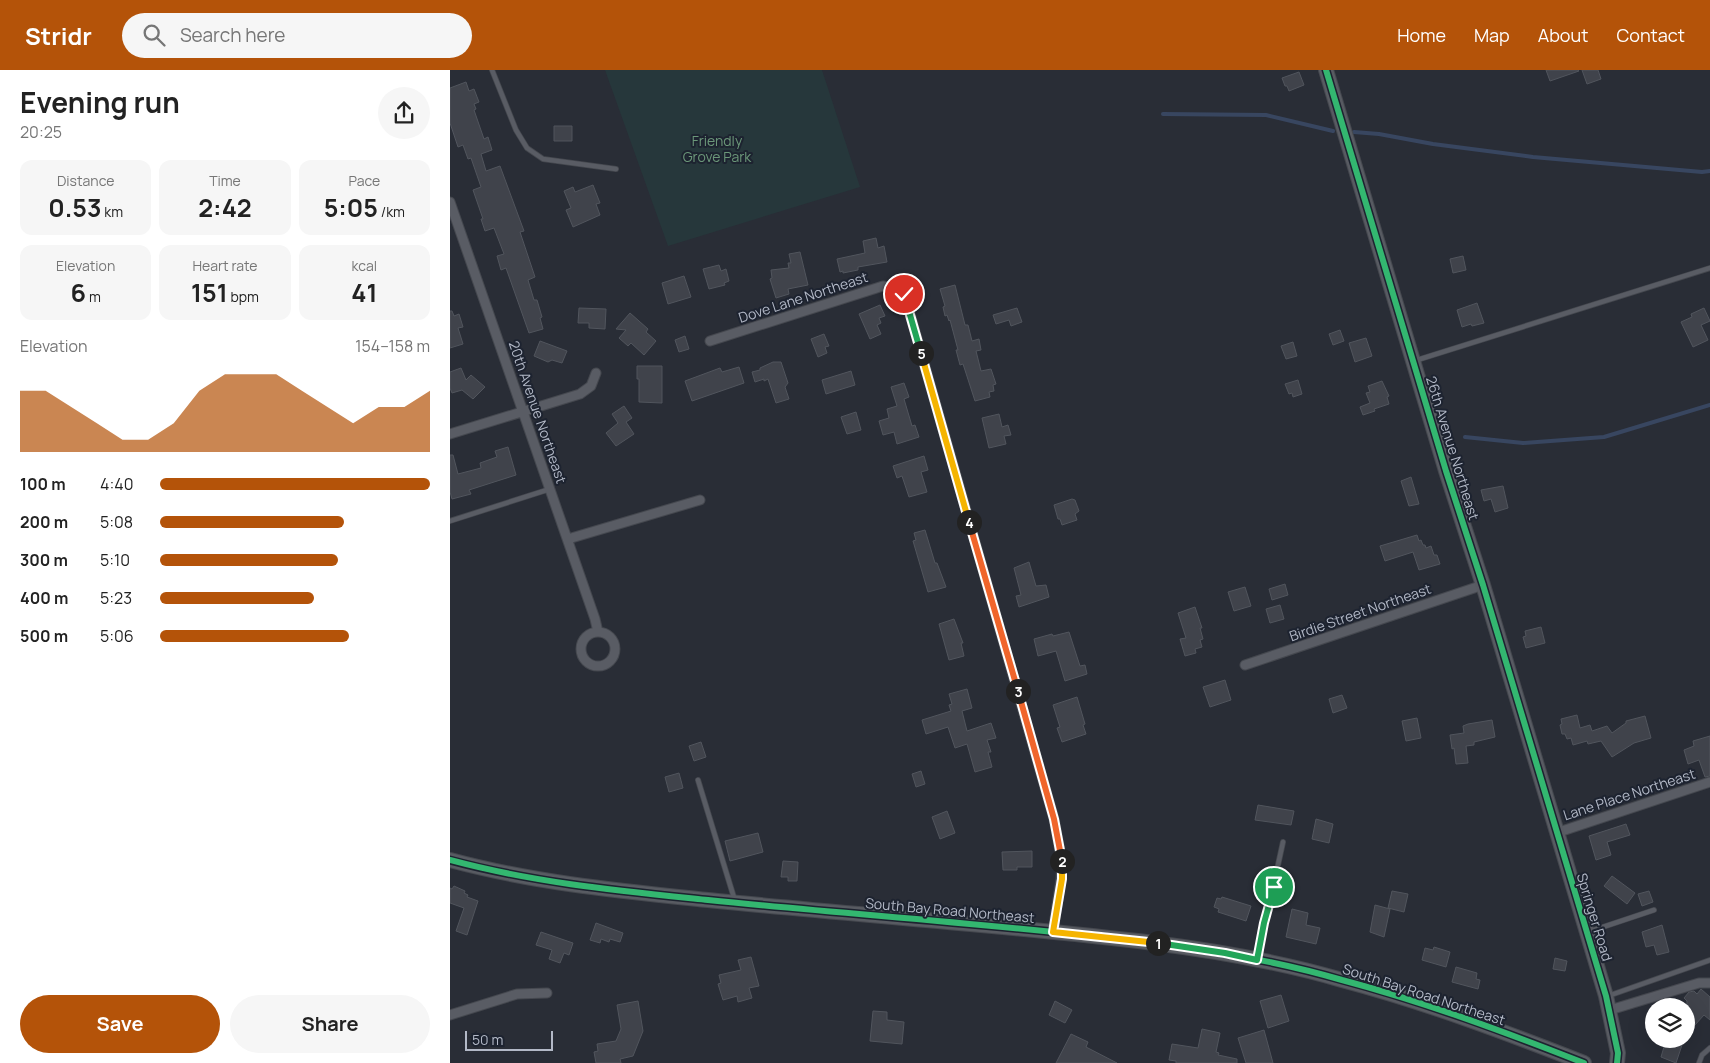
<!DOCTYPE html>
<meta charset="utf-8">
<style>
:root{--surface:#fff;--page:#f6f6f6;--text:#222;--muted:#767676;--accent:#b45309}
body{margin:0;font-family:Manrope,sans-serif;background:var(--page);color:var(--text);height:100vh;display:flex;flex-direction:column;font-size:19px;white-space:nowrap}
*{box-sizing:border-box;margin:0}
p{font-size:16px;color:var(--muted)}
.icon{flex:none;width:28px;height:28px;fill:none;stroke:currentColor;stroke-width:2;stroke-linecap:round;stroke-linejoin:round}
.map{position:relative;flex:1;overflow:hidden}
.drawer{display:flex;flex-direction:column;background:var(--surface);width:450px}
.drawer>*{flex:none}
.controls{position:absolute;left:1195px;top:928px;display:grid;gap:10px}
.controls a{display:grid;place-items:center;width:50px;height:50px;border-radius:50%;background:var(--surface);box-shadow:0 5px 20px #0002;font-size:25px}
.scale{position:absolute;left:15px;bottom:12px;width:88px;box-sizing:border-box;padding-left:5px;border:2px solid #b3b9c7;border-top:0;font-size:14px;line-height:18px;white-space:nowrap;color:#b3b9c7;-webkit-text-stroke:4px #1d2330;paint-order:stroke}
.pin{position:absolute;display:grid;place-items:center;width:42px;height:42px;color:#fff;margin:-21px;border:2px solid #fff;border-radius:50%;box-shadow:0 1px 5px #0007}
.km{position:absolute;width:25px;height:25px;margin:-12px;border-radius:50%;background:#222;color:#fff;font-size:14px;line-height:25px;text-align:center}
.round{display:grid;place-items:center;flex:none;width:52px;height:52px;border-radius:26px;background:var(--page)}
.overview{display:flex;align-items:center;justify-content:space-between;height:85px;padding:0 20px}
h1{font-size:28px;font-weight:700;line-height:38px}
.stats{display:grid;grid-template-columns:repeat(3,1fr);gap:8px;height:85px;padding:5px 20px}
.stats div{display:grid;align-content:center;border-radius:12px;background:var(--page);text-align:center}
.stats b{font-size:25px;font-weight:700}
.stats small{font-size:14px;font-weight:400}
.stats p{font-size:14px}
.chart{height:140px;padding:10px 20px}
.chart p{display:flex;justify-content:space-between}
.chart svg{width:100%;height:90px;margin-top:5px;fill:var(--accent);opacity:.7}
.cta{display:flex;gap:10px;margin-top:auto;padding:10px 20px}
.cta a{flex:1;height:58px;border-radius:30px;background:var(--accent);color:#fff;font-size:20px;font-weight:700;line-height:58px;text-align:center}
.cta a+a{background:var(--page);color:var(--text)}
ul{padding:0 20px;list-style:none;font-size:16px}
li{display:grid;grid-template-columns:80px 60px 1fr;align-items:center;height:38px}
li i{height:12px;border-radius:6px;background:var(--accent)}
header{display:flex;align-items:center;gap:30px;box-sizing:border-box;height:70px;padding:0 25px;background:var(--accent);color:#fff}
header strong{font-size:24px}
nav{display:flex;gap:28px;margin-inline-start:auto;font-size:18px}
.search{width:350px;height:45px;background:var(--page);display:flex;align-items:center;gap:12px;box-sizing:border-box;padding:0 18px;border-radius:28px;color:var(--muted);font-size:19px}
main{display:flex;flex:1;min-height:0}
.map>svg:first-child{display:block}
.green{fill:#26373b}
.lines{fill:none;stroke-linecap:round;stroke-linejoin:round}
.stream{stroke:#384660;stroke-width:4}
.building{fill:#40434b;stroke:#51555d}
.lane-casing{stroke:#45484f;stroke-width:6}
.street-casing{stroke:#45484f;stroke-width:11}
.secondary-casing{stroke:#45484f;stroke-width:16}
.lane{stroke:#595c64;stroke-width:4.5}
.street{stroke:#595c64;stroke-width:9}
.secondary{stroke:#585b62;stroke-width:14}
.cycleway-casing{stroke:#1d2330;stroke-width:9}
.cycleway{stroke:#33b770;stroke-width:6}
.split-1-casing{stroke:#fff;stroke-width:10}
.split-2-casing{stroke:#fff;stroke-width:10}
.split-3-casing{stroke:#fff;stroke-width:10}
.split-4-casing{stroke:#fff;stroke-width:10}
.split-5-casing{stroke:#fff;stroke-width:10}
.split-6-casing{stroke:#fff;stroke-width:10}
.split-1{stroke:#22a559;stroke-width:6}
.split-2{stroke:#f5b400;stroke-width:6}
.split-3{stroke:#f0652b;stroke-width:6}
.split-4{stroke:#f0652b;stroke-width:6}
.split-5{stroke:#f5b400;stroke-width:6}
.split-6{stroke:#22a559;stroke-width:6}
.labels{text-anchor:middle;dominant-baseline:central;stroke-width:4;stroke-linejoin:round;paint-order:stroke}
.park-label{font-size:14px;fill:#6b9779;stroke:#1d2330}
.street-label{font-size:14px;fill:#b3b9c7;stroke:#1d2330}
</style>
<header>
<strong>Stridr</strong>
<div class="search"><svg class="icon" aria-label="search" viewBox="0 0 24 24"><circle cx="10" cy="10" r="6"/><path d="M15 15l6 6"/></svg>Search here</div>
<nav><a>Home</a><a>Map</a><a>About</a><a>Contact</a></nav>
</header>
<main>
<section class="drawer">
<div class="overview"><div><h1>Evening run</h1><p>20:25</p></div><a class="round"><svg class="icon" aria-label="share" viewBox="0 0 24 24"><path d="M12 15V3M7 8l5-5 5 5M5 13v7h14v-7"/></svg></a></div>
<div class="stats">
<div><p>Distance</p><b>0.53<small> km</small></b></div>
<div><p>Time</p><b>2:42</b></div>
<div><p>Pace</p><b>5:05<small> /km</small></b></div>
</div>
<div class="stats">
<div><p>Elevation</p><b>6<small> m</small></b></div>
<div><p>Heart rate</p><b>151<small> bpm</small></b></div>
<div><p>kcal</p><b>41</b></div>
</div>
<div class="chart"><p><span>Elevation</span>154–158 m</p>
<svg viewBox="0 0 160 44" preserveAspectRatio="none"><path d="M0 44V14L10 14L20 22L30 30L40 38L50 38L60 30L70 14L80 6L90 6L100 6L110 14L120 22L130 30L140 22L150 22L160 14V44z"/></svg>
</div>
<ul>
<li><b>100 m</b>4:40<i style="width:100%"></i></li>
<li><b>200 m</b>5:08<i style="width:68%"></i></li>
<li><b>300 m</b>5:10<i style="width:66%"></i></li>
<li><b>400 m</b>5:23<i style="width:57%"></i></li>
<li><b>500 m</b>5:06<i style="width:70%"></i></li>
</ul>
<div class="cta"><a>Save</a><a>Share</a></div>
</section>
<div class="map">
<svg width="1260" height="993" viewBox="0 0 1260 993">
<rect width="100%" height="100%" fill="#292d36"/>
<path class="green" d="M155,0h217l38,117 -192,59z"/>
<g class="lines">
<path class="stream" d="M713,44l103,1 67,16
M904,62l25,2 54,10 100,13 169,15 8,-1
M1015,367l58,6 81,-6 106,-32"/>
</g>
<path class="building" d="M1096,0h32l1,1 -29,10z
M1132,0h16l3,9 -14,5z
M849,2l5,13 -15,6 -2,-5h-2l-3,-8z
M16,12l3,9 5,-2 5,13 -5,2 2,5 -2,1 10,29 4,-2 4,13 -11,4 5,17 14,-5 24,65 -4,1 15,45 -7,3 6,20h3l5,17 -2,1 3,11 -14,4 -23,-65 -5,2 -4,-14 7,-2 -10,-26 -9,3 -4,-12h2l-10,-29 8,-3 -10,-29 -3,1 -5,-14 -5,2 -8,-24v-35z
M104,56h18v15h-18z
M143,115l7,18 -4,1 4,11 -27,12 -7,-17 5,-2 -7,-17 9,-4 2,5z
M426,168l2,10 6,-2 3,16 -29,5v3l-15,3v-2l-3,1 -3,-13 28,-6 -2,-12z
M350,182l8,33 -20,4 1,5 -13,4 -6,-19 2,-1 -1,-8 18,-2 -1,-5h3l-2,-9z
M1013,186l3,14 -13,3 -3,-14z
M269,195l2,6 5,-2 3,12 -5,2 1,2 -16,4 -6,-20z
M234,206l7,21 -23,7 -6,-21z
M505,215l10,40h3l4,16 7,-2 2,11 -5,1 5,20 10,-2 5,15 -3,1 1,6 -5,1 1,5 -15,4 -12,-37 -3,1 -4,-15h2l-8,-30 -1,1 -2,-6 -2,1 -2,-9 2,-1 -5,-17z
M1027,233l7,20 -12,3 -1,-2 -9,3 -5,-17z
M430,235l5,11 -6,2 2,5 -4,2 4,9 -11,5 -11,-25z
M129,238l27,1 -1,20 -16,-1v-5h-11z
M567,238l5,14 -11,4 -2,-6 -13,4 -3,-9z
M1254,238l6,13 -9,4 7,15 -15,7 -12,-25 11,-5 -1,-3z
M0,241h2l2,5 5,-2 4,13 -5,1 5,16 -13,4z
M180,243l18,16 -2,3 10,9 -12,14 -13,-12 -3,3 -9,-8 7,-8 -10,-1z
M890,260l4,11 -11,4 -4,-11z
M374,264l5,12 -4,1 2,6 -9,4 -7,-18z
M235,266l4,13 -10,3 -4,-12z
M916,268l6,18 -17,6 -6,-19z
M90,271l27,10 -5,12 -10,-3 -4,2 -14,-6z
M843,272l4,14 -11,3 -5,-13z
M323,292h8l7,21 -3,4 4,12 -13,4 -8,-24 -4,2v-2l-9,3 -3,-10 8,-2v-2z
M187,296h25v37l-23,-1v-23h-2z
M289,297l5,16 -52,18 -7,-20 35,-13 2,4z
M11,298l5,12 5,-5 14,12 -12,12 -11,-9 -10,3 -2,-5v-16z
M401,301l4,14 -29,9 -4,-14z
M848,310l4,14 -9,3 -1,-4 -3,1 -4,-10z
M932,311l7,15 -2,1 2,7 -15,5 1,2 -12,4 -3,-8 10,-4 -4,-10 4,-1 -2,-6z
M454,313l5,14 -5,2 8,27 3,-1 4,12 -22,7 -3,-12 -11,3 -4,-14 10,-3 -2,-9 10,-3 -6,-19z
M174,336l8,12 -6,4 8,12 -18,12 -10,-13 12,-10 -6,-9z
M406,342l5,18 -14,4 -6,-17z
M549,344l3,13 6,-2 3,10 -7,1 2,8 -17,4 -7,-30z
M58,377l8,28 -47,15 2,4 -19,5 -2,-7v-37h3l5,19 23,-6 -1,-5 17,-6 -2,-6z
M474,386l4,14 -7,2 6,20 -18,5 -7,-21 -5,2 -4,-12z
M961,407l8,27 -10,2 -8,-25z
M1053,416l5,22 -13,4 -4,-13 -7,2 -3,-11z
M622,429l3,1 4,11 -4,3 2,6 -15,5 -2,-6h-2l-4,-14z
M475,460l10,33h2l9,24 -18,5 -15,-51 3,-1 -2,-7z
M967,465l2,6 2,-1 2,5h2l1,3 5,-2 3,9h3l3,9 -21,6 -6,-18 -28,9 -5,-15z
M579,492l7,24 10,-1 3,12 -30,10 -3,-11 5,-1 -7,-27z
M835,514l3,11 -16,5 -3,-11z
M795,517l6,19 -17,5 -6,-19z
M830,535l4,14 -14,4 -4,-14z
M745,537l7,21h-2l3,11 -3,1 2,7 -7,2 1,4 -11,3 -5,-17 6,-1 -8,-25z
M504,549l9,24h-2l3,13 -15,4 -10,-36z
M1091,557l4,16 -19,5 -3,-11 3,-1 -1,-5z
M619,562l11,34 5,-1 2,9 -22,7 -9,-30 -18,5 -4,-17 18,-5 1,2z
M775,610l6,20 -21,7 -7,-20z
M517,619l5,19 -10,3 5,20 24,-8 5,15 -9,2 4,12h-3l4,15 -17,5 -8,-28 -12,4 -7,-21 -22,7 -4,-14 29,-9 -2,-6 3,-1 -3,-10z
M892,625l5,13 -14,5 -4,-14z
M627,627l8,27 -2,1 3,9 -24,8 -5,-14 3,-1 -7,-22z
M1127,645l3,13 10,-3 2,6 15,-5 5,7 14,-10v-2l19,-5 6,22 -17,5 -22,14 -11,-16 -13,3 -1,-3 -14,4 -2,-7 -4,1 -2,-5h-3l-2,-9 2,-1 -1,-5z
M967,648l4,20 -15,3 -4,-20z
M1042,650l3,17 -21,5v3l-8,1 2,17 -12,1 -2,-16 -2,1 -2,-14 14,-2 -1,-7 5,-2z
M1260,666v40l-5,1 -6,-17 -11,4 -4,-14 10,-4 -1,-5z
M251,672l5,15 -12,4 -5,-15z
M471,701l4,13 -9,3 -4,-13z
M229,703l4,15 -14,4 -4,-15z
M808,735l36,6 -3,14 -36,-5z
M497,741l8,22 -15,6 -8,-22z
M866,749l17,5 -4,19 -17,-4z
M1176,754l4,11 -23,7 4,13 -15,5 -7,-24z
M308,763l5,19 -33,9 -5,-20z
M582,781v16h-15v3h-14l-1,-18z
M333,791l15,1 -1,19h-9v-4h-7z
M1162,806l23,17 -8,11 -23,-18z
M4,816l11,5 -1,2 4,2 -1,2 11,4 -11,34 -11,-4 8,-23 -14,-5v-15l2,1z
M942,821l16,3 -4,18 -16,-4z
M1199,821l4,11 -11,4 -4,-12z
M772,827l29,9 -5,15 -28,-9 1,-3 -5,-2 3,-9 4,1z
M925,835l15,4 -6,28 -14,-5z
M842,839l16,4 -2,12 14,3 -4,16 -30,-7z
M146,853l27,10 -3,9 -10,-3 -1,3 -8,-3 -1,4 -10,-3z
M1212,855l7,27 -12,3 -3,-10 -8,2 -4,-15z
M91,862l32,11 -4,12 -5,-2 -4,10 -11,-4 3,-9 -16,-5z
M984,877l16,5 -4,15 -24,-7 3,-12 8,2z
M301,887l8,29 -10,2 3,10 -14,4 -1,-6 -14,4 -5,-16 3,-1 -2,-8 22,-5 -3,-10z
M1105,888l12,3 -2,10 -12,-2z
M1006,897l21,6 -1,6 4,1 -2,9 -26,-7z
M1251,919l9,8v23l-6,-5 -18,20 1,-34 -3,-3 5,-6 5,-1 3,3z
M831,925l8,26 -21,7 -8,-27z
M188,931l5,30 -10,25 -13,3 1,4h-25l-2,-11 4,-1 -1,-7 19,-3 5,-12 -4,-24z
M605,931l17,9 -7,13 -16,-8z
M423,941l14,1v8l17,2 -2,22 -32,-3z
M752,959l18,4 -4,19 3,1 -1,2 19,4v4h-61v-2l-7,-1 3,-16 26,4z
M814,960l9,33h-27l-8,-25z
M621,964l17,8 -2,5 31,16h-61z
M1216,970l16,5 -6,18 -15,-6z"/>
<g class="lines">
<g class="lane-casing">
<path id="lane" d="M42,0l24,60 11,18 16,11 73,10
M964,291l296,-93
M0,451l100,-32
M248,710l37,121
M1138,862l66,-22
M808,887l25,-115
M1158,926l102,-36
M1249,993l3,-8 8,-7"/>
</g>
<g class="street-casing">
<path id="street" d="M0,132l145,417 3,13
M260,271l173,-55 10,2 11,5 150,526 8,43 -1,17 -8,53
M0,364l130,-40 11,-8 5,-13
M118,469l132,-39
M131 579a17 17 0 1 1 34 0a17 17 0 1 1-34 0Z
M795,595l238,-80
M1106,763l154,-51
M1160,940l89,-27h11
M0,945l67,-21 30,-1"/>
</g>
<g class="secondary-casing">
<path id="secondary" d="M876,0l120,401 37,114 123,411 12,57 -1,10
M0,790c85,23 171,31 258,40 149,15 298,25 446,43 63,8 127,19 188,37 83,22 163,52 242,83"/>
</g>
<use href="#lane" class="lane"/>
<use href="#street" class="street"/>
<use href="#secondary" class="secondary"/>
<g class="cycleway-casing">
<path id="cycleway" d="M876,0l120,401 37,114 123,411 12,57 -1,10
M0,790c85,23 171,31 258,40 149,15 298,25 446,43 63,8 127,19 188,37 83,22 163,52 242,83"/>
</g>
<use href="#cycleway" class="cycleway"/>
</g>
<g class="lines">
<g class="split-1-casing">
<path id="split-1" d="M708,873l67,10 32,7 7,-37 10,-36"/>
</g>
<g class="split-2-casing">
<path id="split-2" d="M612,791v18l-9,53 105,11"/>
</g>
<g class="split-3-casing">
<path id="split-3" d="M568,621l36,128 8,42"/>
</g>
<g class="split-4-casing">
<path id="split-4" d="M519,452l49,169"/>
</g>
<g class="split-5-casing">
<path id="split-5" d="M471,283l48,169"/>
</g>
<g class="split-6-casing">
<path id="split-6" d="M454,224l17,59"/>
</g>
<use href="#split-1" class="split-1"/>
<use href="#split-2" class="split-2"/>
<use href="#split-3" class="split-3"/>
<use href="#split-4" class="split-4"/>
<use href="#split-5" class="split-5"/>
<use href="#split-6" class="split-6"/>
</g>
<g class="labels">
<g class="park-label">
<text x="267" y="70">Friendly<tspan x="267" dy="16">Grove Park</tspan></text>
</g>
<g class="street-label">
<text transform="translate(353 227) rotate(-18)">Dove Lane Northeast</text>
<text transform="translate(88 342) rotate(71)">20th Avenue Northeast</text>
<text transform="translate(1003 378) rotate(73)">26th Avenue Northeast</text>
<text transform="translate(910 542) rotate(-19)">Birdie Street Northeast</text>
<text transform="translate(1179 724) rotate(-18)">Lane Place Northeast</text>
<text transform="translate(500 840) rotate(5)">South Bay Road Northeast</text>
<text transform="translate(1145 847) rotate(73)">Springer Road</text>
<text transform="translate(974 924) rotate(18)">South Bay Road Northeast</text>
</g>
</g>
</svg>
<div class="controls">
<a><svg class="icon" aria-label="layers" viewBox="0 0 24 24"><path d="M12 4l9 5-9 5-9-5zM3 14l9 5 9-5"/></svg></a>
</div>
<div class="scale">50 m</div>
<div class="pin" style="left:824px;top:817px;background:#1e9e55"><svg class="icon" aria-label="arrive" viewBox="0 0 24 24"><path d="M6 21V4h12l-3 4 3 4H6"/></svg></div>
<div class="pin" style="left:454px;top:224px;background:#d93025"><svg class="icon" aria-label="check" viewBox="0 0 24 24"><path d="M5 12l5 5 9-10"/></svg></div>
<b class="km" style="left:708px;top:873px">1</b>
<b class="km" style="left:612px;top:791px">2</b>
<b class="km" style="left:568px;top:621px">3</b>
<b class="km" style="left:519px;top:452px">4</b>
<b class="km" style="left:471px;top:283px">5</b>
</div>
</main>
